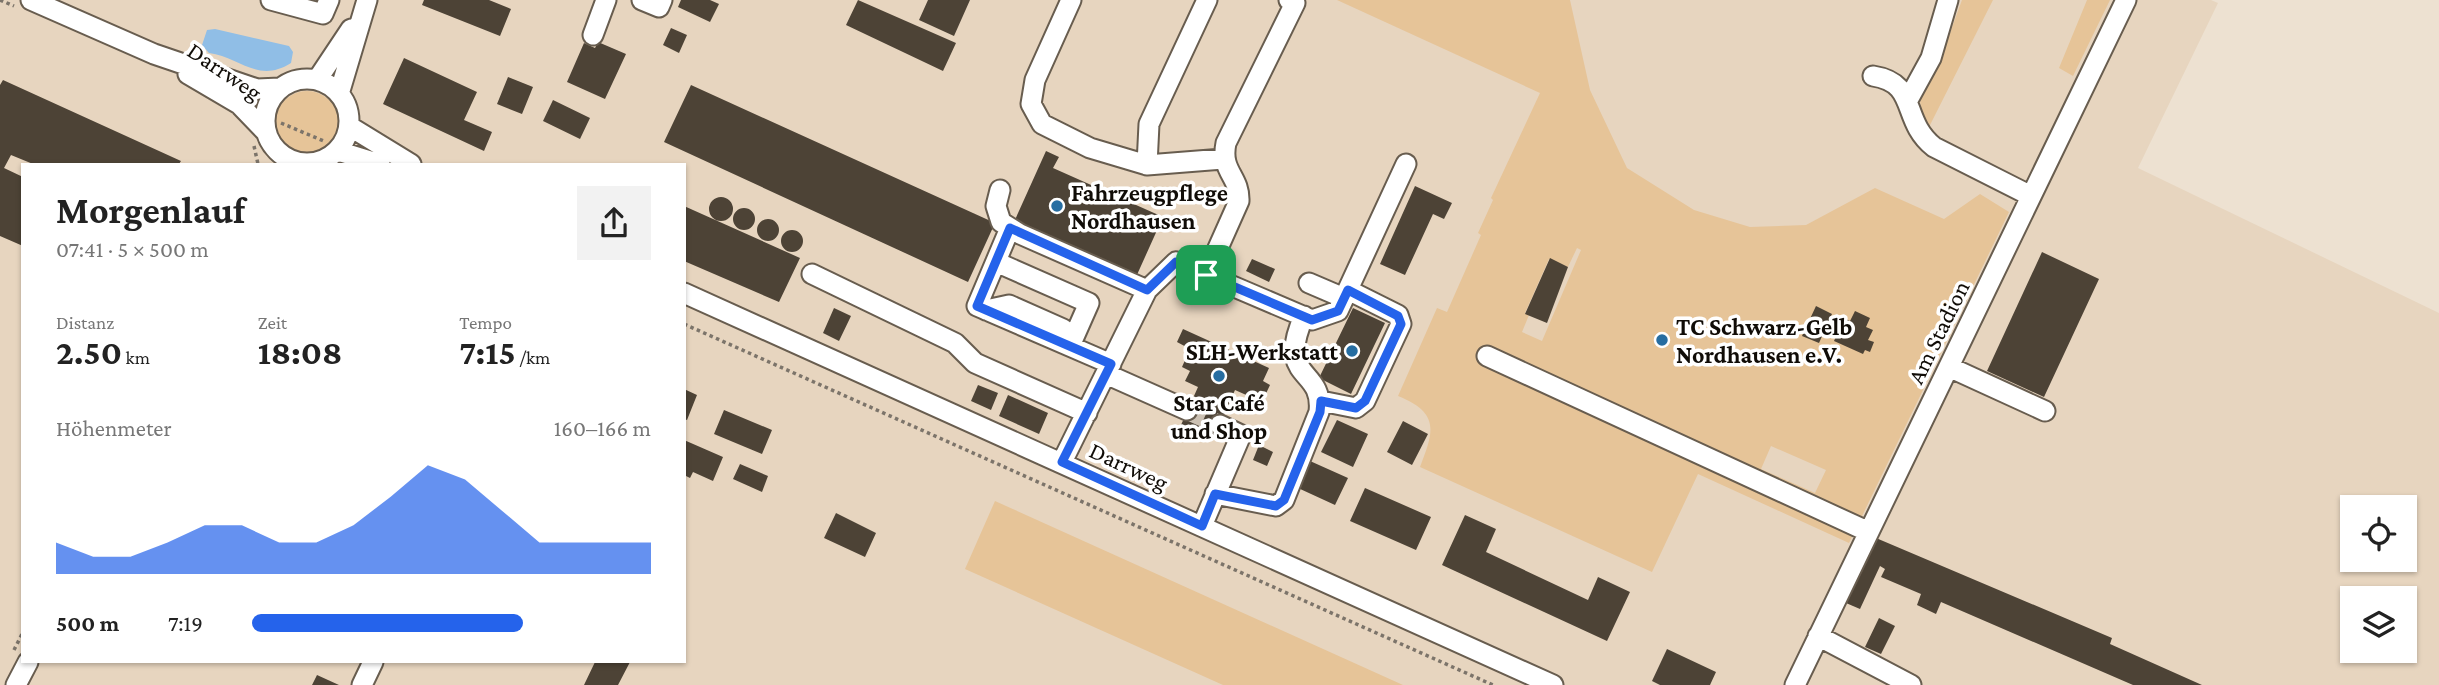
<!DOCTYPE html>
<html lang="de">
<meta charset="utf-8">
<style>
:root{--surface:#fff;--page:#f2f2f2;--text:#222;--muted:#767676;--accent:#2563eb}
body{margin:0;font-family:"Crimson Pro",serif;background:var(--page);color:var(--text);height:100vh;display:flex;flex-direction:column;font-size:26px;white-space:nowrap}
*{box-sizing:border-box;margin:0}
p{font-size:23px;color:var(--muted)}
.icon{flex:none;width:38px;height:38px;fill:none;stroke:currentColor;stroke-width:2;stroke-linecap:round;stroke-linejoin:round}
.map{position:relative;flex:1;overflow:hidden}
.side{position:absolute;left:21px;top:163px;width:665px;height:500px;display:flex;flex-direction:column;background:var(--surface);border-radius:0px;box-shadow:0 2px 5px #0004}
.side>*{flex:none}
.buttons{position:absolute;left:2340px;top:495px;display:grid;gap:14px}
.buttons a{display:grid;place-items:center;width:77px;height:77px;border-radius:0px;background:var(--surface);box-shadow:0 2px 5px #0004;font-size:35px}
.pin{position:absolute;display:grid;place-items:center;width:60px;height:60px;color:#fff;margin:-30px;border-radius:14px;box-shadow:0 4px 10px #0006}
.round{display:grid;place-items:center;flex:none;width:74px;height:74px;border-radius:0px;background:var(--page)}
.summary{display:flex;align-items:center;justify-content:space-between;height:119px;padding:0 35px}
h1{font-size:38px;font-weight:700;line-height:52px}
.metrics{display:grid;grid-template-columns:repeat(3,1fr);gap:10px;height:119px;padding:7px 35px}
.metrics div{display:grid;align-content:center}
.metrics b{font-size:35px;font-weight:700}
.metrics small{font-size:19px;font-weight:400}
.metrics p{font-size:19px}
.chart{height:196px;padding:14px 35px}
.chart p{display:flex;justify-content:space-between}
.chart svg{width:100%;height:126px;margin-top:7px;fill:var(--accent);opacity:.7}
ul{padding:0 35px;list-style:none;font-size:23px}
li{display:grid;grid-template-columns:112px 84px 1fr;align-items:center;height:52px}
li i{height:18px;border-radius:9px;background:var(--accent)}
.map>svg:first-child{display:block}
.built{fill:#e7d5bf;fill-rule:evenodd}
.green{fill:#e6c498;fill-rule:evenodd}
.water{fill:#90bee6}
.building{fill:#4d4336}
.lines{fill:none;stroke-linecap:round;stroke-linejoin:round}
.minor-tunnel{stroke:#ccc1b3;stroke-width:19;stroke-dasharray:19 10;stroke-linecap:butt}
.minor-casing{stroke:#685d4f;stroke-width:23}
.path{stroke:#7c746a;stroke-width:3.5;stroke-dasharray:3.5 3.5;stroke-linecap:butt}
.minor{stroke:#fff;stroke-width:19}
.route-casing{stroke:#fff;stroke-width:14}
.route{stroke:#2563eb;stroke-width:9}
.poi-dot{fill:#266da1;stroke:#fff;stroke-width:2.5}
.labels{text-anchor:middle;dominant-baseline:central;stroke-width:7;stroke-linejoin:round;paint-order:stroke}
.street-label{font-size:24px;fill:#100c07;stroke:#fff}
.poi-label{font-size:24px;font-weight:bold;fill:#100c07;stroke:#fff;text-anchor:start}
</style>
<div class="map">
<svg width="2439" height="685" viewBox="0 0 2439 685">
<rect width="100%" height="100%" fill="#ede1d1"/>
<path class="built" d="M0,0h2211l7,3 -80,165 301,145v372h-2439zM23,164h661v498h-661zM2352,508h52v52h-52zM2352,598h52v53h-52z"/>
<path class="green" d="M1337,0h233l20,90 37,78 67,42 56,17 56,-2 69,-37 69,31 36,-25 29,18 -160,331 -151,-69 -46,98 -232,-105c14,-36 20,-54 -22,-71l39,-88 10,4 34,-77 -3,-2 15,-33 -2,-2 49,-105zM1577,248l4,2 -39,91 -20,-9 7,-17 -4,-2 24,-54 19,8zM1771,446l55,24 -11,23 -54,-24z
M1962,0h31l-64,127 -8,-10 -1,-19 23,-46z
M2087,0h23l-37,76 -14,-8z
M275 123a32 32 0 1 1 64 0a32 32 0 1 1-64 0Z
M995,501l408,184h-180l-258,-116z"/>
<path class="water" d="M215,29l74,17 4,6 -2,11c-33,21 -51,-6 -82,-10l-7,-8 5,-15z"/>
<path class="building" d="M424,0h65l22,9 -11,27 -78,-31z
M681,0h29l9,4 -9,18 -32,-15z
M858,0l98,43 -13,28 -97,-46z
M928,0h42l-16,36 -35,-16z
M671,28l16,7 -8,18 -16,-8z
M598,42l28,12 -21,45 -38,-17 17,-39 11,5z
M404,58l73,34 -13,28 28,12 -8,19 -101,-47z
M508,77l25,10 -11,27 -25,-10z
M3,80l178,81 -2,3h-146l-22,-9 -7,13 19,9v69l-23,-10v-151z
M691,85l304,138 -27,59 -304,-140z
M553,100l37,18 -10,21 -37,-18z
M1046,151l13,6 -6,11 110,49 -27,60 -122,-55z
M1415,186l37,17 -8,16 -11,-5 -28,61 -25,-11z
M709 209a12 12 0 1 1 24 0a12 12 0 1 1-24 0Z
M684,206l116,52 -21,44 -95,-41z
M733 219a11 11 0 1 1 22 0a11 11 0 1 1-22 0Z
M757 230a11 11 0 1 1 22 0a11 11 0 1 1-22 0Z
M781 241a11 11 0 1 1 22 0a11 11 0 1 1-22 0Z
M2042,252l57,27 -55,118 -57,-26z
M1550,258l18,9 -21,56 -22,-9z
M1252,259l23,10 -6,13 -23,-11z
M1816,306l16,8 -13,29 -17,-7z
M834,308l17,8 -12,25 -16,-8z
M1353,308l32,15 -34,71 -32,-16z
M1855,311l15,7 -4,9 7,3 -5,10 6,2 -4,10 -5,-2 -2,4 -29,-13 10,-23 6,3z
M1183,329l86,39 -6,13 7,4 -8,17 -27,-12 -22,50 -32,-15 17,-38 -13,-6 5,-10 -8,-4 8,-18 -13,-7z
M978,385l20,8 -7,17 -20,-9z
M684,389l13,6 -10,25 -3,-1z
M1008,395l40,18 -9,21 -40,-18z
M724,410l48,20 -10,24 -48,-20z
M1337,420l31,14 -15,33 -32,-15z
M1403,421l25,13 -16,31 -25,-13z
M684,440l39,17 -10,24 -20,-9 -3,6 -6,-3z
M1259,445l14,7 -6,14 -14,-6z
M1310,461l38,17 -13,27 -37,-17z
M740,464l28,12 -6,16 -29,-13z
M1365,488l66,29 -15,33 -66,-29z
M836,513l40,20 -11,24 -41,-19z
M1465,515l31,14 -10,23 102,48 10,-23 32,15 -23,49 -165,-76z
M1876,538l236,100 -2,6 92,41h-69l-192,-83 -5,12 -19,-9 4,-11 -40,-17 4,-8 -5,-3 -20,43 -14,-6z
M1879,618l16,8 -14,28 -16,-7z
M1667,649l49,23 -6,13h-50l-8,-4z
M595,662h35l-12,23h-34z
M317,675l22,10h-27z"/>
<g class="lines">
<path class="minor-tunnel" d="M1187,410l33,15"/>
<g class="minor-casing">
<path id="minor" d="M31,0l123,54 103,35 23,-1
M271,0l52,14 6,-14
M642,0l17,7 3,-7
M1071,0l-36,80 -4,24 11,20 48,24 57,17 76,-6
M593,35l13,-35
M188,74l51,30 26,27
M1873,76c46,7 27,44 61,71l97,49
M265 121a42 42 0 1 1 84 0a42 42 0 1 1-84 0Z
M317,80l34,-51
M339,94l28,-94
M1908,100l23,-42 17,-58
M349,126l62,38
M338,151l42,13
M1147,165l2,-41 58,-124
M1000,190l-4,16 5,16 19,12 127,56
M1010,228l-33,78 134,58
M996,262l93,41 -19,43
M812,274l143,69 20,20 112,50
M1206,275l33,-74c1,-25 -19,-29 -13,-58l69,-140 -6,-3
M1309,283l35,15
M684,293l869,392
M986,310l23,-5 54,24 3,6
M1487,356l382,176
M1949,367l96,44
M1106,374l81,36
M1321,401l35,7 9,-7 36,-77 -3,-9 -50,-25
M1062,462l85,-172 29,-28 136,58 26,-9 68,-147
M1215,494l61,12 8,-6 35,-88c5,-46 -44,-30 -15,-96
M1202,526l39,-91 -21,-10
M1818,636l93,49
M16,685l12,-23
M362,685l11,-23
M1795,685l331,-685"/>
</g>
<path class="path" d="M0,0l14,6
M281,123l45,19
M254,146l4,18
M684,324l809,361
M14,650l9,-18"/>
<use href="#minor" class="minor"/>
</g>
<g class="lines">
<g class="route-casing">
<path id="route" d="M1010,228l137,62 29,-28 136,58 26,-9 10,-21 50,26 3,8 -36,77 -9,7 -35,-7 -1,11 -36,88 -8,6 -61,-12 -13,32 -140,-64 49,-98 -134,-58z"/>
</g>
<use href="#route" class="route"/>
</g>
<g class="poi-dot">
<circle cx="1057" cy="206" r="7"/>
<circle cx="1662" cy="340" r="7"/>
<circle cx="1352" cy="351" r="7"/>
<circle cx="1219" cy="376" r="7"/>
</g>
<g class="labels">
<g class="street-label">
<text transform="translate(225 71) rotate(34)">Darrweg</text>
<text transform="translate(1938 332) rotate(-64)">Am Stadion</text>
<text transform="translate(1129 466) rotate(25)">Darrweg</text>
</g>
<g class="poi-label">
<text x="1071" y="192">Fahrzeugpflege<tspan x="1071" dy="28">Nordhausen</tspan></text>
<text x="1676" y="326">TC Schwarz-Gelb<tspan x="1676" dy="28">Nordhausen e.V.</tspan></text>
<text x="1338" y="351" text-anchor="end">SLH-Werkstatt</text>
<text x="1219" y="402" text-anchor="middle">Star Café<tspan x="1219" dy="28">und Shop</tspan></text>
</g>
</g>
</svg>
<div class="buttons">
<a><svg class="icon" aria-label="locate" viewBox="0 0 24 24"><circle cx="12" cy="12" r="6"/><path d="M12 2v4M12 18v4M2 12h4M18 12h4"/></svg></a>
<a><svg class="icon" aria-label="layers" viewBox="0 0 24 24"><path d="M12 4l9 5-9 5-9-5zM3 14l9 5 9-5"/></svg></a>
</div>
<div class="pin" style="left:1206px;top:275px;background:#1e9e55"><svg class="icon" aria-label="arrive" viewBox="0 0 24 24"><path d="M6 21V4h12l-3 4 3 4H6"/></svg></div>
<section class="side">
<div class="summary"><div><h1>Morgenlauf</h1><p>07:41 · 5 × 500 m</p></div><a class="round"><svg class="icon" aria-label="share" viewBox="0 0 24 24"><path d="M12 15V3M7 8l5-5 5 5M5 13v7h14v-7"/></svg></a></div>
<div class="metrics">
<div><p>Distanz</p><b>2.50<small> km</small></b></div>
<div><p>Zeit</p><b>18:08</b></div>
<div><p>Tempo</p><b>7:15<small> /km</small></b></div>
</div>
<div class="chart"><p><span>Höhenmeter</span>160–166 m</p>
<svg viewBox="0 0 160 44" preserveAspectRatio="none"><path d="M0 44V33L10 38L20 38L30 33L40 27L50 27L60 33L70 33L80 27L90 17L100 6L110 11L120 22L130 33L140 33L150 33L160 33V44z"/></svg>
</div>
<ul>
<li><b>500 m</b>7:19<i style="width:68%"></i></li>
</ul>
</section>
</div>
